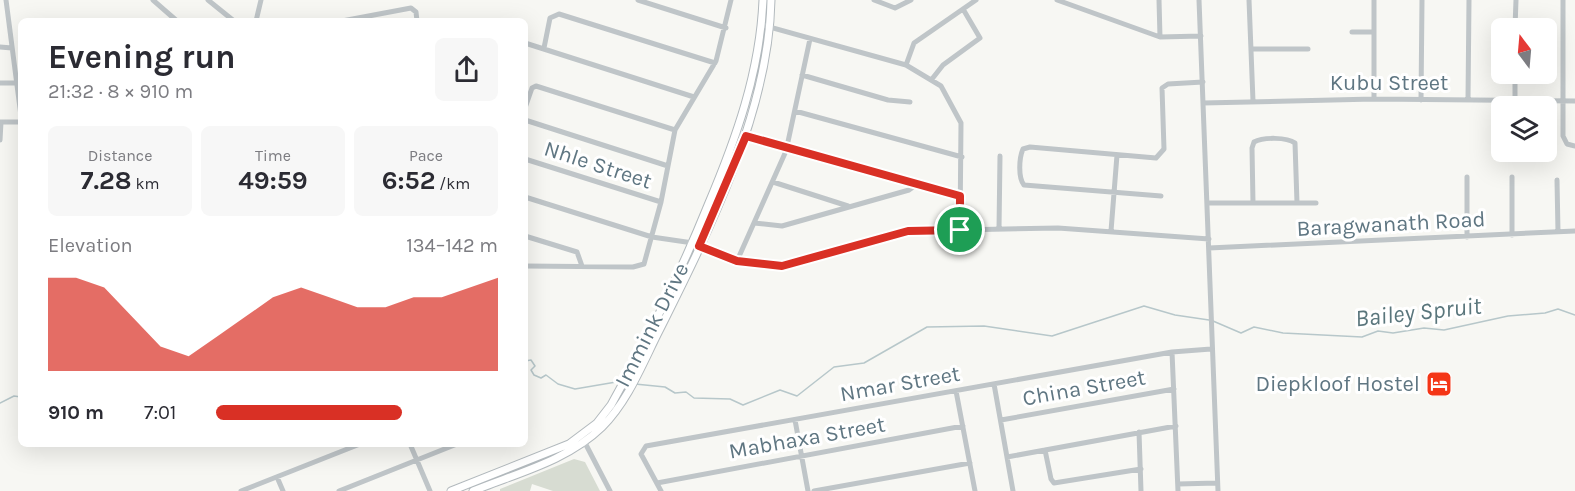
<!DOCTYPE html>
<meta charset="utf-8">
<style>
:root{--surface:#fff;--page:#f7f7f7;--text:#2b2b33;--muted:#7c7c81;--accent:#d93025}
body{margin:0;font-family:Karla,sans-serif;background:var(--page);color:var(--text);height:100vh;display:flex;flex-direction:column;font-size:22px;white-space:nowrap}
*{box-sizing:border-box;margin:0}
p{font-size:20px;color:var(--muted)}
.icon{flex:none;width:33px;height:33px;fill:none;stroke:currentColor;stroke-width:2;stroke-linecap:round;stroke-linejoin:round}
.map{position:relative;flex:1;overflow:hidden}
.side{position:absolute;left:18px;top:18px;width:510px;height:429px;display:flex;flex-direction:column;background:var(--surface);border-radius:9px;box-shadow:0 6px 24px #0002}
.side>*{flex:none}
.needle{width:39px;rotate:344deg}
.tools{position:absolute;left:1491px;top:18px;display:grid;gap:12px}
.tools a{display:grid;place-items:center;width:66px;height:66px;border-radius:9px;background:var(--surface);box-shadow:0 6px 24px #0002;font-size:30px}
.pin{position:absolute;display:grid;place-items:center;width:51px;height:51px;color:#fff;margin:-26px;border:3px solid #fff;border-radius:50%;box-shadow:0 2px 6px #0007}
.round{display:grid;place-items:center;flex:none;width:63px;height:63px;border-radius:9px;background:var(--page)}
.headline{display:flex;align-items:center;justify-content:space-between;height:102px;padding:0 30px}
h1{font-size:33px;font-weight:700;line-height:45px}
.stats{display:grid;grid-template-columns:repeat(3,1fr);gap:9px;height:102px;padding:6px 30px}
.stats div{display:grid;align-content:center;border-radius:9px;background:var(--page);text-align:center}
.stats b{font-size:26px;font-weight:700}
.stats small{font-size:16px;font-weight:400}
.stats p{font-size:16px}
.chart{height:168px;padding:12px 30px}
.chart p{display:flex;justify-content:space-between}
.chart svg{width:100%;height:108px;margin-top:6px;fill:var(--accent);opacity:.7}
ul{padding:0 30px;list-style:none;font-size:20px}
li{display:grid;grid-template-columns:96px 72px 1fr;align-items:center;height:45px}
li i{height:15px;border-radius:8px;background:var(--accent)}
.map>svg:first-child{display:block}
.green{fill:#d7dcd2}
.lines{fill:none;stroke-linecap:round;stroke-linejoin:round}
.stream{stroke:#b7c7ca;stroke-width:1.5}
.major-casing{stroke:#b2b9bd;stroke-width:9}
.minor{stroke:#bfc5c8;stroke-width:5}
.major{stroke:#fff;stroke-width:7}
.route-casing{stroke:#fff;stroke-width:12}
.route{stroke:#d93025;stroke-width:8}
.labels{text-anchor:middle;dominant-baseline:central;stroke-width:6;stroke-linejoin:round;paint-order:stroke}
.street-label{font-size:22px;fill:#5f7682;stroke:#fff}
.poi-label{font-size:22px;fill:#5f7682;stroke:#fff;text-anchor:end}
.water-label{font-size:24px;font-style:italic;fill:#5a767c;stroke:#fff}
</style>
<div class="map">
<svg width="1575" height="491" viewBox="0 0 1575 491">
<rect width="100%" height="100%" fill="#f7f7f3"/>
<path class="green" d="M574,459l11,3 15,29h-47l-21,-7 -2,7h-30v-2z"/>
<g class="lines">
<path class="stream" d="M1213,321l28,12 13,-6 29,6 79,4 16,-6 15,2 31,-5 20,2 64,-14 37,-3 13,-4 17,6
M525,361l6,-1 4,6 -4,4 3,5 7,3 5,-3 12,9 17,5 47,-8
M635,384l30,3 10,6 11,-1 8,6 36,1 13,6 37,-15 17,6 37,-29 30,-4 63,-36 57,-1 68,10 92,-30 31,9 34,5
M0,403l14,-7 7,1"/>
<g class="major-casing">
<path id="major" d="M451,491l118,-47 28,-21 14,-18c36,-64 69,-131 97,-200 28,-66 52,-133 55,-205
M473,491c44,-18 94,-30 129,-64 27,-27 41,-65 58,-98 49,-98 109,-218 111,-329"/>
</g>
<path class="minor" d="M6,0l15,116
M153,0l24,21
M208,0l26,21
M638,0l88,28
M874,0l21,8 16,-8
M1057,0l103,37 41,-1
M1159,0l1,37
M1199,0l19,491
M1249,0l4,101
M1563,0v136l4,8 8,2
M256,21l5,-21
M342,21l69,-13 5,4 1,9
M762,25l144,40 35,21 20,37 -1,107
M1515,28l1,-28
M1352,32h22
M525,43l169,54
M0,47l12,1
M544,48l6,-30 9,-4 156,49
M1251,49h57
M906,65l8,-22 62,-43
M802,75l86,25 22,2
M932,79l11,-14 37,-27 -17,-29
M0,83h21
M1374,99v-99
M1468,99l1,-99
M1421,100l1,-100
M1515,100v-26
M1203,103l171,-4 201,2
M525,108l7,-20 4,-2 139,44
M795,111l167,46
M525,120l143,46
M0,122h21
M738,134l222,63
M0,140l1,-18
M525,159l136,43
M1467,177v60
M1512,177v58
M1557,180l1,52
M773,182l75,24
M1161,196l-137,-11c-6,-7 -5,-27 -1,-36l7,-2 126,11 8,-9 -2,-61 6,-4 35,-2
M525,197l127,40 41,6 44,18 41,5 132,-35 148,-3 151,11
M1207,203h109
M1253,203l-1,-55 2,-6c9,-5 33,-5 41,1l2,60
M754,223l28,3 127,-36 7,-5
M999,229l1,-73
M1111,231l6,-76
M525,236l52,16 5,14
M1209,248l366,-17
M737,261l49,-110 24,-112
M525,266l108,1 11,-3 17,-62 14,-72 41,-69 15,-61
M1172,352l6,139
M994,384l19,107
M956,391l19,100
M795,420l13,71
M1001,420l173,-31
M1139,432l2,59
M583,439l27,52
M410,444l20,47
M1045,450l6,29 3,4 87,-14
M1007,457l169,-31
M277,477l6,14
M657,483l306,-57
M1178,484l39,-1
M241,491l119,-47
M339,491l118,-47
M661,491l-20,-37 5,-8 526,-94 39,-3
M814,491l156,-28"/>
<use href="#major" class="major"/>
</g>
<g class="lines">
<g class="route-casing">
<path id="route" d="M746,136l214,60v34l-52,1 -126,35 -45,-5 -38,-15z"/>
</g>
<use href="#route" class="route"/>
</g>
<defs>
<g id="hotel-square" transform="scale(1.35)"><rect x="-9" y="-9" width="18" height="18" rx="4" fill="#f43516" stroke="#fff"/><path d="M-6-4.5h1.5V1H6V5H4.5V3h-9V5H-6ZM-4 0a1.8 1.8 0 1 1 3.6 0ZM.5 0V-2.5h3Q6-2.5 6 0Z" fill="#fff"/></g>
</defs>
<g fill-rule="evenodd">
<use href="#hotel-square" x="1439" y="384"/>
</g>
<g class="labels">
<g class="street-label">
<text x="1389" y="83">Kubu Street</text>
<text transform="translate(598 165) rotate(18)">Nhle Street</text>
<text transform="translate(1391 224) rotate(-3)">Baragwanath Road</text>
<text transform="translate(652 325) rotate(-63)">Immink Drive</text>
<text transform="translate(900 384) rotate(-10)">Nmar Street</text>
<text transform="translate(1084 388) rotate(-10)">China Street</text>
<text transform="translate(807 438) rotate(-10)">Mabhaxa Street</text>
</g>
<g class="poi-label">
<text x="1420" y="384">Diepkloof Hostel</text>
</g>
<g class="water-label">
<text transform="translate(1418 312) rotate(-6)">Bailey Spruit</text>
</g>
</g>
</svg>
<div class="tools">
<a><svg class="needle" viewBox="-14 -14 28 28"><path d="M0-13l5 13h-10z" fill="#e53935"/><path d="M0 13l5-13h-10z" fill="#7c7c81"/></svg></a>
<a><svg class="icon" aria-label="layers" viewBox="0 0 24 24"><path d="M12 4l9 5-9 5-9-5zM3 14l9 5 9-5"/></svg></a>
</div>
<div class="pin" style="left:960px;top:230px;background:#1e9e55"><svg class="icon" aria-label="arrive" viewBox="0 0 24 24"><path d="M6 21V4h12l-3 4 3 4H6"/></svg></div>
<section class="side">
<div class="headline"><div><h1>Evening run</h1><p>21:32 · 8 × 910 m</p></div><a class="round"><svg class="icon" aria-label="share" viewBox="0 0 24 24"><path d="M12 15V3M7 8l5-5 5 5M5 13v7h14v-7"/></svg></a></div>
<div class="stats">
<div><p>Distance</p><b>7.28<small> km</small></b></div>
<div><p>Time</p><b>49:59</b></div>
<div><p>Pace</p><b>6:52<small> /km</small></b></div>
</div>
<div class="chart"><p><span>Elevation</span>134–142 m</p>
<svg viewBox="0 0 160 44" preserveAspectRatio="none"><path d="M0 44V6L10 6L20 10L30 22L40 34L50 38L60 30L70 22L80 14L90 10L100 14L110 18L120 18L130 14L140 14L150 10L160 6V44z"/></svg>
</div>
<ul>
<li><b>910 m</b>7:01<i style="width:66%"></i></li>
</ul>
</section>
</div>
